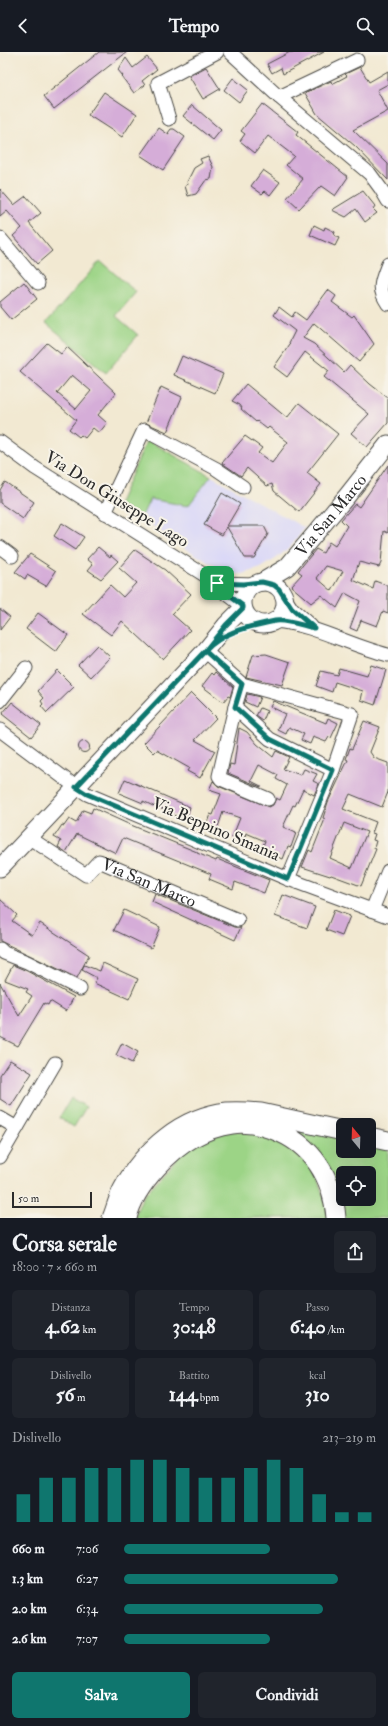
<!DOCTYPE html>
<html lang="it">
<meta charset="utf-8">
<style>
:root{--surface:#171b24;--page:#20242c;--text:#f1f3f6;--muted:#9ea1a6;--accent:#0f766e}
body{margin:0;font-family:"IM FELL Double Pica",serif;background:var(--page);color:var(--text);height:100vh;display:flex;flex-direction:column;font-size:15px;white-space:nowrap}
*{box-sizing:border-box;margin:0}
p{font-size:13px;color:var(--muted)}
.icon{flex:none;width:22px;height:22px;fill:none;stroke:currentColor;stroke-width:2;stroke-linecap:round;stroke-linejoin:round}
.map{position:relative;height:1166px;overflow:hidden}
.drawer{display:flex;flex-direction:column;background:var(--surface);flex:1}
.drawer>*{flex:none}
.needle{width:26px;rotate:341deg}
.tools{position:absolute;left:336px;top:1066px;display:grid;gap:8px}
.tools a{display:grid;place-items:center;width:40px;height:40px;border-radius:6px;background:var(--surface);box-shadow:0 4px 16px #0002;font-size:20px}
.scale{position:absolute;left:12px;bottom:10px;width:80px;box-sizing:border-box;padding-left:4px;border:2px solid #2b2b2b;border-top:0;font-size:11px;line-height:14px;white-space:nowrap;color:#2b2b2b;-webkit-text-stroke:3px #f7f3e8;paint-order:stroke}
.pin{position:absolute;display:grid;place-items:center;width:34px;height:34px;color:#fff;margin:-17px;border-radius:8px;box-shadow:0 2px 6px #0006}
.round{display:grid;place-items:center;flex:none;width:42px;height:42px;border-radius:6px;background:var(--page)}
.headline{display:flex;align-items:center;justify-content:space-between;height:68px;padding:0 12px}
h1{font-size:22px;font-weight:700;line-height:30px}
.stats{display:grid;grid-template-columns:repeat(3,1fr);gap:6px;height:68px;padding:4px 12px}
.stats div{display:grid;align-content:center;border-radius:6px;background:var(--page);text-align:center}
.stats b{font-size:20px;font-weight:700}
.stats small{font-size:11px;font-weight:400}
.stats p{font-size:11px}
.chart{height:112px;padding:8px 12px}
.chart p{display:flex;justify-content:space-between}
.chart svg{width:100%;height:72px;margin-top:4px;stroke:var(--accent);stroke-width:6}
.primary-button{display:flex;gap:8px;margin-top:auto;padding:8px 12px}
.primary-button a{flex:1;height:46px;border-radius:6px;background:var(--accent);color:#fff;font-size:16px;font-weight:700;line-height:46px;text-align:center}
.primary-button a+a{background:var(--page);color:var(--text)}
ul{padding:0 12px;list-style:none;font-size:13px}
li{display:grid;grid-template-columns:64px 48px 1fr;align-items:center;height:30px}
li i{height:10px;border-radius:5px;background:var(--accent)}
header{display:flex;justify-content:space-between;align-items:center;height:52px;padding:0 12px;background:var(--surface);font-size:18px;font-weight:700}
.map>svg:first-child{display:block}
.built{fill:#d9d7f8}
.green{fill:#9cd486;stroke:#648058;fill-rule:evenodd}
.building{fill:#d5add8;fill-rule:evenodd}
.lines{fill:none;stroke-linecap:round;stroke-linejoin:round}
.minor-casing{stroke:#494844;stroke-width:15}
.major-casing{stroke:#494844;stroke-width:19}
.highway-casing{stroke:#494844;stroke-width:21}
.minor{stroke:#fff;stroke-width:13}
.major{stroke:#fff;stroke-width:17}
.highway{stroke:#fff;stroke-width:19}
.route-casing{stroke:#fff;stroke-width:8}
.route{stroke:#0f766e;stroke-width:5}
.labels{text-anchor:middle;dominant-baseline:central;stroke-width:4;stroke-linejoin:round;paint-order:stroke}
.street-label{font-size:17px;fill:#2b2b2b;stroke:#f7f3e8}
</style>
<header><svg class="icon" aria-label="back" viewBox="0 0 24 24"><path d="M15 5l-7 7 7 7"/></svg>Tempo<svg class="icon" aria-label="search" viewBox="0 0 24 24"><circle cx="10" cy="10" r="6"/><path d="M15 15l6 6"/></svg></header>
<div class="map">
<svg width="388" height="1166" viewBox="0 0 388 1166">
<rect width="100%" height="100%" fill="#f7f3e8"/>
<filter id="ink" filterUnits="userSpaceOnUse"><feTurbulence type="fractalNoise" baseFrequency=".025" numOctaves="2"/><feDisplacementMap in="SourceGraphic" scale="8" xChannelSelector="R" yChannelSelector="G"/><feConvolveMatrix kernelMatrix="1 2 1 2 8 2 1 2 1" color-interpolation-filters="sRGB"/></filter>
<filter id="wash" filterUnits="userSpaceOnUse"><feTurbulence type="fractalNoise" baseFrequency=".012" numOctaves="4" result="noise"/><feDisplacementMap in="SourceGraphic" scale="16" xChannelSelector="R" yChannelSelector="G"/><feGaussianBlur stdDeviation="0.9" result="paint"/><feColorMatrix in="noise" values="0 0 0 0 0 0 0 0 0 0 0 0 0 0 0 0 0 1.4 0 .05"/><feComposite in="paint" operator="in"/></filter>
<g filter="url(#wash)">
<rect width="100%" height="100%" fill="#f2e9d2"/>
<path class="built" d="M211,424l94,52 -14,18 -14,12 -16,10 -18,6h-14l-41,-24 -47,-32 9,-19 38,7z"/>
<path class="green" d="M100,209l36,31 -20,24 22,19 -32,38 -60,-50z
M147,388l64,36 -23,30 -38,-7 -9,19 -23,-13z
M71,1046l15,9 -12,20 -15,-9z
M287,1075l56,9v15h26v-9l19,4v72h-45zM343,1121h26v26h-26z
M229,1078l47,7 37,29 18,52h-197l8,-20 43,-49z"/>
<g id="blocks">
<path class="building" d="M99,0h28l-73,57 -10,-13z
M290,0h34l-41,22 -2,-6 -9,5 -5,-9z
M147,5l10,12 -15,12 3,4 -11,8 -12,-16 1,-1 -5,-6 8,-12 7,10z
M206,15l14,22 -17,10 -14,-23z
M360,15l9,15 19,-11v13l-11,6 11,21 -35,19 35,34v16l-33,-34 -38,-32 -12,-21 26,-12 1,3 15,-8 -2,-2z
M233,26l15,12 -9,12 -15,-12z
M104,40l33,22 -15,23 -34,-22z
M262,52l36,28 -2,3 52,42 -13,19 -14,-10 -22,23 -12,-11 16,-19 -17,-14 8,-9 -26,-20 -13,17 -15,-12 5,-7 -4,-3z
M192,53l29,25 -8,10 -30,-24z
M159,76l10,7 -1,-2 3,-4h3l11,8 -22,33 -23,-15z
M208,104l5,11 -2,12 -5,1 -10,14 -8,2 -3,-10 3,-2 -1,-2 7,-14 8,-5 -2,-4z
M263,118l17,12 -10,13 -5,-4 -3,3 -11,-8z
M0,137l14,16 12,-9 15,17 -12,10 23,28 -15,13 -24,-28 9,-8 -15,-17 -7,6z
M363,139l12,15 -2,3 4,4 -12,9 -9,-13 -10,8 -14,-7z
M314,173l10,5 1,-3 10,5 -1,3 5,3 -4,8 -25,-11z
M24,230l13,17 -26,21 -11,-13v-5z
M328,238l8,6 -4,6 20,15 2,-2 20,29 -15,18 -45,-39 -11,15 11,6 30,28 6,-7 20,19 18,14v25l-21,24 -16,-14 18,-19 -45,-37 5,-6 -24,-19 -18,25 -13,-10 16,-23 -1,-1 6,-12 -21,-16 5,-8 13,10 3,-5 11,8z
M47,291l14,11 6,-7 49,46 -18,22 9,8 -8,10 -6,-5 -8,10 -4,-3 -2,2 -10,-8 7,-9 -56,-48zM72,323l19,16 -15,18 -19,-16z
M182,304l41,18 -8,19 -41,-18z
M246,332l41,34 12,-15 39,31 -31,39 14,11 -22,28 -25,-21 -2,-7 -5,2 -20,-18 -6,8 -19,-13 23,-27 17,12 -4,5 14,10 16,-21 -19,-15 -2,2 -10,-8 -1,1 -15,-13 1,-1 -2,-3 -8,-4z
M161,335l21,10 -15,35 -21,-9z
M388,413v68l-4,-2 -3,32 -2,4 -20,-5 -6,18 20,9 2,-8 13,5v27l-5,-2 -6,15 -16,-6 -4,11 -7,-3 10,-27 -15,-8 -8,15 -16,-13 -10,8 -20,-17 11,-12 -4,-3 18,-22 7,4 6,-11 6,4 12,-20 -6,-6 14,-16 4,3zM326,514l17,5 -11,20 -15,-13z
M5,430l29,20 -11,17 -23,-16v-13z
M222,441l18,11 -13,22h37l4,8 -14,24h-9l-18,-31 -5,8 -18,-10z
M62,471l22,14 -9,13 -21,-14z
M98,495l12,10 1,-2 7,6 -17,18 -13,-9 5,-6 -6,-5z
M135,498l30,20 26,24 -19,20 18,16 -27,29 -41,-38 -11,14 -28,-21 27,-29 13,12 13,-14 -17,-15z
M30,502l26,17 -10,15 -19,-11 -2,4 -10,-7z
M0,557l10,8 -10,13z
M38,561l30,22 -12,17 -30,-23z
M97,593l13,12 -19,20 -13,-12z
M266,602l24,8 -8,23 -36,-8 7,-22z
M371,613l15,5 -11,35 -14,-5 2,-9 -28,-9 -3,10 -16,-6 5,-15 16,4 2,-7 28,8z
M57,618l17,17 -27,26 -6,-7 2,-2 -2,-3 3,-3 -6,-7z
M216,620l17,15 -3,10 -2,-1 -5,6 -21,-16 10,-13 2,2z
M191,641l25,25 -21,22 20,11 -15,27 -13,-7 2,-3 -32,-18 -3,3 -10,-10z
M247,642l13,3 -4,10 -11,-5z
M273,649l53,22 2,-5 10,5 -7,15 -2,-1 -3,5 -13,-5 -3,7 -9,-4 3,-6 -15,-7 -3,7 -8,-4 7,-16 -15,-7z
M12,650l29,23 -10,12 -29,-23z
M260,656l7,3 -4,10 -7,-5z
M364,669l16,6 -10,25 4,6 14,5v29l-6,15 -32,-13 -7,15 33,13 -4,11 3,1 -2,6 3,1 -2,7 2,1 -15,37 -30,-11 -1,1 -28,-9 7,-17 3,2 13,-33 -2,-1 5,-16 20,-42 -2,-1 4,-11 2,1zM344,771l23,9 -15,36 -22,-10z
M239,676l8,4 10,12 16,13 3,-6 13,6 -6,12 18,6 3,-6 13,5 -4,7 6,3 -5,11 -11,-6 -8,17 -2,-1 -10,22 13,6 -5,14 -3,-1 -5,13 -22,-9 4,-9 -19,-8 -3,10 -11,-5 8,-20 -17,-6 -6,18 -11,-4 4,-12 3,1 8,-21 -12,-4 4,-9 5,5 51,21 4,-2 3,-7 4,2 7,-15 -11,-6 2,-4 -19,-10 -8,16 10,5v1l-33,-14 2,-9 4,1z
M78.5 695a5.5 5.5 0 1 1 11 0a5.5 5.5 0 1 1-11 0Z
M125,727l65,28 -4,13 -18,-7 1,-2 -15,-6 -1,1 -10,-5v2l-24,-10z
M93,756l33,15 71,29v1l19,8 1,-2 52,21 -5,13 -29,-11 -2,7 -24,-10 2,-5 -88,-36 -7,15 -39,-19 -11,18 -8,-5 3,-6 -7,-4 8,-12 2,1 5,-7 7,4 7,-13 8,3z
M155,842l80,33h6l-6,13 -83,-38z
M283,843l32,12 -8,21 -32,-12z
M0,847l17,16 -5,6 20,14 8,-12 49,32 -12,23 -77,-37z
M124,858l36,17 -9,21 -37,-18z
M334,858l16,6 -8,20 -16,-6z
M103,911l35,16 -9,20 -35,-16 3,-5 -15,-8 2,-5 16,6z
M13,913l14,6 47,26 -8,14 -16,-10 -2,4 -4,-2 -26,43 -18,-9v-54l19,33 13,-20 -6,-4 2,-3 -23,-9z
M122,991l16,9 -6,11 -16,-8z
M10,1008l22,13 -21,33 -11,-7v-24z"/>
</g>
</g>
<g filter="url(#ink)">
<use href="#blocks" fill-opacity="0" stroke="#494844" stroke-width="1"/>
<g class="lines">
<g class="minor-casing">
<g id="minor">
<path d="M230,0l49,45 91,77 11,15 7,12"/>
<path d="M279,45l78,-37"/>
<path d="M169,67l-11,-36 59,-31"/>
<path d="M0,186l38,45"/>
<path d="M388,212c-7,18 -11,24 0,40"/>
<path d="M0,390l35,26 182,115 5,7 21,16"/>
<path d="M105,461l39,-83 71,38 28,19"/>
<path d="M0,495l12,9"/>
<path d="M217,531l39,1"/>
<path d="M284,545l8,12 19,17"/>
<path d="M275,569c41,4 73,24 113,34"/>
<path d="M205,599l37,33 -7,23 35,32 63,31 -45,109"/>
<path d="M242,632l110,30 -19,56"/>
<path d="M0,649l26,-33"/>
<path d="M235,655l-16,69 2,3 47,20"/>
<path d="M0,678l76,57 11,7 201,85 100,37"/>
<path id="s1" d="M28,785l58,38 13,-14 139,59"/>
<path d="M372,858l16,-39"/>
<path d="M0,897l4,4 23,9 53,27"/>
<path d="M0,1066l17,10"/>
<path d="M0,1105l55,-94"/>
</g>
</g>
<g class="major-casing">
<g id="major">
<path id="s2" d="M262,530l25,-15 60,-71 41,-52"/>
<circle cx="264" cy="551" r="21"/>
<path d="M0,816l205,-217 21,-26 17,-17"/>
</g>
</g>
<g class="highway-casing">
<path id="highway" d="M369,1085l19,4
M112,1166c4,-9 6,-20 11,-29 21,-39 59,-72 104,-77 11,-1 23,0 34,1l82,18
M127,1166c4,-19 17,-37 30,-51 20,-22 45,-39 75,-43 14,-2 29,1 42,6 38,14 59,48 62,88"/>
</g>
<use href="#minor" class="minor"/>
<use href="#major" class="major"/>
<use href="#highway" class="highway"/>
</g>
</g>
<g class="lines" filter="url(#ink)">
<g class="route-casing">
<path id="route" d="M217,531l5,7 21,16v2l-17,17 -21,26 -129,136 11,7 201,85 45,-109 -63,-31 -35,-32 7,-23 -37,-33c18,-20 44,-24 70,-30 10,-2 29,5 39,7l-22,-19 -13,-20 -5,-4 -12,-3 -19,2 -26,-1"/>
</g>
<use href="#route" class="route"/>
</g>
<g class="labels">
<g class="street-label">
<text transform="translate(117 447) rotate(32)">Via Don Giuseppe Lago</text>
<text stroke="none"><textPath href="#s2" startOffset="97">Via San Marco</textPath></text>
<text transform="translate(216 777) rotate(23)">Via Beppino Smania</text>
<text stroke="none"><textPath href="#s1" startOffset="143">Via San Marco</textPath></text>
</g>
</g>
</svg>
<div class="tools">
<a><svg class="needle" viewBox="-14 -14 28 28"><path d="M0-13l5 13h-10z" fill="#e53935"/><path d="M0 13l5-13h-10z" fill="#9ea1a6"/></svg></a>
<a><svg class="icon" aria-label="locate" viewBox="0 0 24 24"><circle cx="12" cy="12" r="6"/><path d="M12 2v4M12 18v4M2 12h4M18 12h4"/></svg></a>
</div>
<div class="scale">50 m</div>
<div class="pin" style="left:217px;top:531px;background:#1e9e55"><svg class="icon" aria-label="arrive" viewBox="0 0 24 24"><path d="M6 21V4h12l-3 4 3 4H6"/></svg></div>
</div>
<section class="drawer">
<div class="headline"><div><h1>Corsa serale</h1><p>18:00 · 7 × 660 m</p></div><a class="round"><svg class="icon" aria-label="share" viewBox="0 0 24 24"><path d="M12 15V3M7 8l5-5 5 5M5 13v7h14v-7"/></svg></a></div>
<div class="stats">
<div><p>Distanza</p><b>4.62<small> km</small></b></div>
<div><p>Tempo</p><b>30:48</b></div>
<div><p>Passo</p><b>6:40<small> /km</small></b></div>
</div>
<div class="stats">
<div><p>Dislivello</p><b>56<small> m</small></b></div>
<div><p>Battito</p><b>144<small> bpm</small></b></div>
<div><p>kcal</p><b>310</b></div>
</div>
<div class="chart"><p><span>Dislivello</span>213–219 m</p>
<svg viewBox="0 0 160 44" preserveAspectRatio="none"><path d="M5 44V27M15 44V17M25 44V17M35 44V11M45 44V11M55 44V6M65 44V6M75 44V11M85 44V17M95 44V17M105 44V11M115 44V6M125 44V11M135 44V27M145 44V38M155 44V38"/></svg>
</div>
<ul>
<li><b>660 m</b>7:06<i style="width:58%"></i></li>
<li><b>1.3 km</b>6:27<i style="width:85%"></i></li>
<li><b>2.0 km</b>6:34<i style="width:79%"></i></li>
<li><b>2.6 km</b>7:07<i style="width:58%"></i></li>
</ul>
<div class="primary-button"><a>Salva</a><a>Condividi</a></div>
</section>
